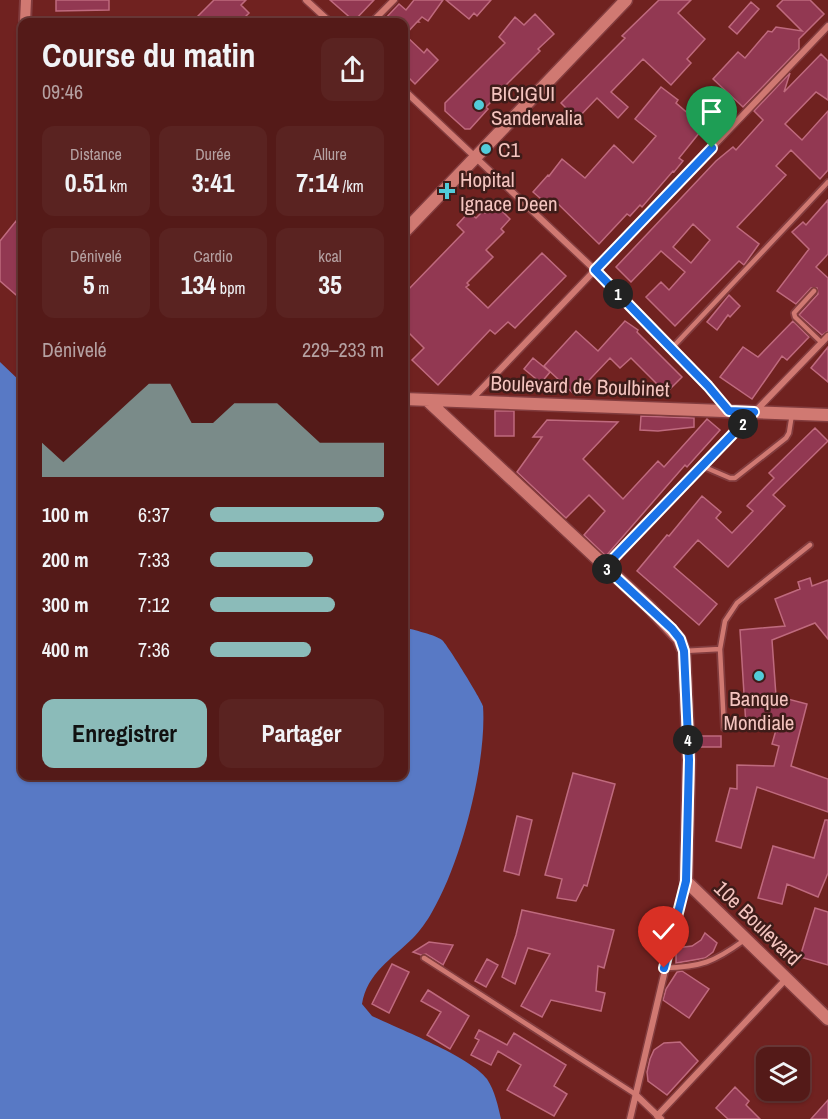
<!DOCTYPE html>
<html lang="fr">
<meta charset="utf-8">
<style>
:root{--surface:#541a18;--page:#5a2321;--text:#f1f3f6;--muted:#b5a1a2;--line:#6a3837;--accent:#8bbbb9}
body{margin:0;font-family:"Archivo Narrow",sans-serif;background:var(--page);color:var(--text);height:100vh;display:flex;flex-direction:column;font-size:22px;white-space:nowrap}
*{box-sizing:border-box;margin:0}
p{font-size:20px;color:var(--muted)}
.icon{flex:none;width:33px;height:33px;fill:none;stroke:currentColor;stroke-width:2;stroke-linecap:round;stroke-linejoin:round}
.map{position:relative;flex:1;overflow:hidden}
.side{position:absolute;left:18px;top:18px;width:390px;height:762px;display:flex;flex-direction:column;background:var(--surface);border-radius:12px;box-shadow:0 2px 4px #0004,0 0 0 2px var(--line)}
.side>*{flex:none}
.tools{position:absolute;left:756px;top:1047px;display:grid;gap:12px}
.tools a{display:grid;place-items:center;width:54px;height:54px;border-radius:12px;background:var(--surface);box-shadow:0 2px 4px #0004,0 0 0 2px var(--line);font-size:30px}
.pin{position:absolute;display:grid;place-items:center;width:51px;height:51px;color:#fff;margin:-62px -26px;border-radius:50% 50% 50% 0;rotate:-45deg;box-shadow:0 0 6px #0007}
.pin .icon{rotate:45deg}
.km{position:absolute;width:30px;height:30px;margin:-15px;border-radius:50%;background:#222;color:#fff;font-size:16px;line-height:30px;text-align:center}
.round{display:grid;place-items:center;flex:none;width:63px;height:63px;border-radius:12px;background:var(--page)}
.headline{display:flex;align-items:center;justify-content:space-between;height:102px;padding:0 24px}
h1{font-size:33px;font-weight:700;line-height:45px}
.metrics{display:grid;grid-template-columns:repeat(3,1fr);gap:9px;height:102px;padding:6px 24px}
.metrics div{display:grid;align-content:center;border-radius:12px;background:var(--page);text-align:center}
.metrics b{font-size:26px;font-weight:700}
.metrics small{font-size:16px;font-weight:400}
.metrics p{font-size:16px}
.chart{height:168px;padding:12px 24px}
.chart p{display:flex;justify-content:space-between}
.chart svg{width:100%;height:108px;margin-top:6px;fill:var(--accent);opacity:.7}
.button{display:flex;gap:12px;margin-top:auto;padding:12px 24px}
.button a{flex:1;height:69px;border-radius:12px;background:var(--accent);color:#111;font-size:24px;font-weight:700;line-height:69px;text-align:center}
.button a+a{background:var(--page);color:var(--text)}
ul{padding:0 24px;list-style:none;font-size:20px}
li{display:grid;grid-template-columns:96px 72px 1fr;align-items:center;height:45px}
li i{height:15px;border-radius:8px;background:var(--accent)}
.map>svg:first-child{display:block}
.water{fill:#5879c5}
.building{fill:#923852;stroke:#bf6a7e;stroke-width:1.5;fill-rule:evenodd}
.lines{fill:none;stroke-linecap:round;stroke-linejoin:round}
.service-casing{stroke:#823c3e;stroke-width:8}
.minor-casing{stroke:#823c3e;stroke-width:9}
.tertiary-casing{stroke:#823c3e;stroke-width:14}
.secondary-casing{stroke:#823c3e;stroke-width:15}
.service{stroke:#d07972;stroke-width:4.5}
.minor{stroke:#d07972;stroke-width:6}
.tertiary{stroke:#d07972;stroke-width:10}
.secondary{stroke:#d07972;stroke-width:12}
.route-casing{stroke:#fff;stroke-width:12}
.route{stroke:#1a73e8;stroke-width:8}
.poi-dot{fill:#52cbd9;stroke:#3e1c19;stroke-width:2}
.labels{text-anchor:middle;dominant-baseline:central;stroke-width:5;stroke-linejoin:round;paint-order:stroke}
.poi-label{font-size:21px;fill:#f4c4bf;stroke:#3e1c19;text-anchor:start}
.street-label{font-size:21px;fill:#f4c4bf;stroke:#3e1c19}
</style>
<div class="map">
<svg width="828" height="1119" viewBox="0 0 828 1119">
<rect width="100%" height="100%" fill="#702220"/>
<path class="water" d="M0,362l22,21v393h382v-149c9,3 32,8 38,13 5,4 40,61 41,66 4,57 -22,157 -51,206 -5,9 -12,19 -19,26 -21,21 -46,35 -51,66l10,12c27,13 99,41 115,63 8,12 11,27 14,40h-501z"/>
<path class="building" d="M56,0h53v10l-53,1z
M214,0h32l-5,5 8,8 -9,9h-48z
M330,0h44l-20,21z
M414,0h29l-15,21 -6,-4 -4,4 1,1h-2l-12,13 19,18 3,-4 11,11 -23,24 -11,-11v-51h-22l17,-18 7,6z
M446,0h45l-14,16 -3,-3 -5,6z
M659,0h32l-13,13 27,26 -18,20 4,4 -20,22 -28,-26 -32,33 17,15 -10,11 -21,-20 -20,21 -16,-16 64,-65 -3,-2z
M783,0h27l14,14 -25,25v10l-56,58 -30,-28 25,-27 7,6 23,-27 4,1 4,-5 26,4 -25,-25z
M751,2l8,7 -22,25 -8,-7z
M535,14l19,20 -16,15 2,2 -45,45 1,1 -10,10 2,2 -18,20h-5l-20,-18v-8l60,-60 -6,-6 16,-20 9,8z
M821,54l7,7v39l-12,-8 -31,32 17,16 26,-29v59l-8,9 -29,-29 -15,16 10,9 -49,52 22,17 -15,21 -5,-4 -64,65 -29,-29 15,-15 8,8 16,-18 -24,-21 -30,31 -15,-15 100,-106 17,-14 3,3 27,-30 -9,-9 36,-38 -6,19zM693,224l17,16 -19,23 -18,-16z
M661,87l17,13 -2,3 28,24 -25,31 4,3 -9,11 -1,-1 -31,36 -2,-2 -10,11 -3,-2 -28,30 -46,-45 -5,6 -15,-13 15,-17 1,1 13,-17 23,19 29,-33 19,18 23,-27 -21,-17z
M828,200v54l-12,13 12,11v53l-6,4 -23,-20 19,-21 -1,-6h-6l-15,16 -19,-13 32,-42 -17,-17 11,-10 3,3z
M495,204l15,15 -9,10 3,3 -18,18 7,7 -26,26 2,2 -3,2 22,21 54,-55 24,23 -51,52 -7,-6 -13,12 -5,-4 -52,55 -26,-25 12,-12 -20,-20v-34l60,-62 -7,-7 12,-13 7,6 7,-7 2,2z
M16,221l6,5v74l-22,-19v-40z
M729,295l11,11 -10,11 -2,-2 -11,15 -10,-8z
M625,321l13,9 -1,2 45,45 -16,16 -35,-35 -11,10 -10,-10 -35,37 -31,-29 32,-35 22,20z
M793,321l16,16 -22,23 -5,-4 -30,43 -32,-22 23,-30 15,10z
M828,347v35l-17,-14z
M533,358l17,14 -9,11 -17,-14z
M495,411h19v25h-19z
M641,416l53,2v9l-36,4 -18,-1z
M707,419l13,11 -33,37 -2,-2 -79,91 -22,-21 21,-24 -16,-16 -23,23 -49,-46 25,-35h-9l14,-17 71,2 -35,37 40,40 35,-38 6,6z
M815,428l13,13 -55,54 12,11 -57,61 -30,-27 -24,27 43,37 -18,21 -62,-54 30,-36 2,1 33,-40 19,16 -5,6 16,15 21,-22 -6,-5 27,-28 -5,-5z
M810,578l2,8 16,-6v59l-13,-16 -43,17 4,56 31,8 -16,62 37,13v33l-71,-25 -16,61 -25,-7 14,-53 7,1v-24l37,1 5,-20 -7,-2 6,-21 -32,3 -6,-96 45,-4 -10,-27 25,-10 -2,-7z
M696,736h25v11h-24z
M573,773l42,11 -28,102 -3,-1 -8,16 -19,-3 5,-19 -17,-4z
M517,816l15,4 -13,55 -15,-4z
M825,820h3v53l-10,24 -31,-13 -5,20 -24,-6 15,-52 41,12z
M815,908l13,4v53l-28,-8z
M522,910l92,20 -10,38 -6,-2 -2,25 9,2 -4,18 -50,-11 -9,17 -21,-11 29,-52 -22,-6 -13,36 -13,-7 14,-42z
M705,933l12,10 -4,9 -8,6 -29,5v-15l16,-2 9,-6z
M429,942l24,3 -10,20 -17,-11 -5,1 -8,-3z
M487,959l11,6 -12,22 -11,-6z
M392,964l17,8 -20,41 -17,-9z
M682,971l27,18 -20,29 -26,-18 3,-11 11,-17z
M428,990l41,26 -19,33 -23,-14 14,-23 -20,-11z
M479,1030l28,15 7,-12 52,32 -12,21 13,8 -13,22 -47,-26 14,-25 -23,-14 -7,14 -20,-10 8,-15 -4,-2z
M680,1042l18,19 -31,34 -19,-14 -1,-9 3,-13 4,-9 10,-7z
M735,1087l14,14 -3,4 14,14h-32l-12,-11z
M828,1100v19h-17z"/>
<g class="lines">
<g class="service-casing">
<path id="service" d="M814,291l-20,22 1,4 27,26
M671,349l157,-167
M702,466l28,12h5l51,-40 3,-5 3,-19
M720,649l4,79
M684,651l36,-2 5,-28 12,-18 73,-58
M424,958l211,136
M664,968c37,-1 50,-6 79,-27"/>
</g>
<g class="minor-casing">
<path id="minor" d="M306,0l24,22
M372,22l22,-22
M404,90l191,180 113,116 21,25
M470,401l358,-375
M605,567l223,-231
M635,1094l26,25
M657,1116l129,-137
M630,1119l56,-238"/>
</g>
<g class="tertiary-casing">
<path id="tertiary" d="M25,22l1,-22"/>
</g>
<g class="secondary-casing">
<path id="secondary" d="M404,232l222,-232
M404,399l424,16
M428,401l221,206 30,32 5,12 5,109 -3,121 142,138"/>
</g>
<use href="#service" class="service"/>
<use href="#minor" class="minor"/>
<use href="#tertiary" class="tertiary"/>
<use href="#secondary" class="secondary"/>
</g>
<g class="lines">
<g class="route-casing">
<path id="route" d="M664,968l22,-87 3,-121 -5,-109 -4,-12 -8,-10 -67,-62 149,-155 -25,-1 -21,-25 -113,-116 117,-122"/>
</g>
<use href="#route" class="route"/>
</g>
<g class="poi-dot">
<circle cx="479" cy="105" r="6"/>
<circle cx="486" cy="149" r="6"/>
<path d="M444 182h6v6h6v6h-6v6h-6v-6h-6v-6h6z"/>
<circle cx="759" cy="676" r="6"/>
</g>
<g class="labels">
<g class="poi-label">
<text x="491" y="93">BICIGUI<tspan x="491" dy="24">Sandervalia</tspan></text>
<text x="498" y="149">C1</text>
<text x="460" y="179">Hopital<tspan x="460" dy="24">Ignace Deen</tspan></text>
<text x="759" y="698" text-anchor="middle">Banque<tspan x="759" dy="24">Mondiale</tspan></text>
</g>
<g class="street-label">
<text transform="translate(580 386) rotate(2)">Boulevard de Boulbinet</text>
<text transform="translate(758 923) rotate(44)">10e Boulevard</text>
</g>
</g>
</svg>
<div class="tools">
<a><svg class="icon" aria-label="layers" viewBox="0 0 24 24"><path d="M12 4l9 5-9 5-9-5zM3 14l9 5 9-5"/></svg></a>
</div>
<div class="pin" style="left:712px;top:148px;background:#1e9e55"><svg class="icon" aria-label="arrive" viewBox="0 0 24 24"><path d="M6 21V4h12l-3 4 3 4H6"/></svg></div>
<div class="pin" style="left:664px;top:968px;background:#d93025"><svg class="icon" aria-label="check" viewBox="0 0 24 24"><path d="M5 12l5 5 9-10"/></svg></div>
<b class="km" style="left:618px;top:294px">1</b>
<b class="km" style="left:743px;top:424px">2</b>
<b class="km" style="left:607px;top:569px">3</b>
<b class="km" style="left:688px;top:740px">4</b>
<section class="side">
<div class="headline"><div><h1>Course du matin</h1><p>09:46</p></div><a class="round"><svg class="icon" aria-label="share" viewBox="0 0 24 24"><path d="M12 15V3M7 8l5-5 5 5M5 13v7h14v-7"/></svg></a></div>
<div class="metrics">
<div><p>Distance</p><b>0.51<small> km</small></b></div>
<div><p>Durée</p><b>3:41</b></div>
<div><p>Allure</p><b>7:14<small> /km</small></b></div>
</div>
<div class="metrics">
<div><p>Dénivelé</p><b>5<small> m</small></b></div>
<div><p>Cardio</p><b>134<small> bpm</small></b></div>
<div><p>kcal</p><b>35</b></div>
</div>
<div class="chart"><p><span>Dénivelé</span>229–233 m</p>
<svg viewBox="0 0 160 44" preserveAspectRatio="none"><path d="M0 44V30L10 38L20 30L30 22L40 14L50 6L60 6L70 22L80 22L90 14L100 14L110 14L120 22L130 30L140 30L150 30L160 30V44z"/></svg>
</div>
<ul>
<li><b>100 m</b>6:37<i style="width:100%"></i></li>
<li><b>200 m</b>7:33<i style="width:59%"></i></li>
<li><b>300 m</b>7:12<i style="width:72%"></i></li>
<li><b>400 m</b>7:36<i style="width:58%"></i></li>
</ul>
<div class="button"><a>Enregistrer</a><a>Partager</a></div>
</section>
</div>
